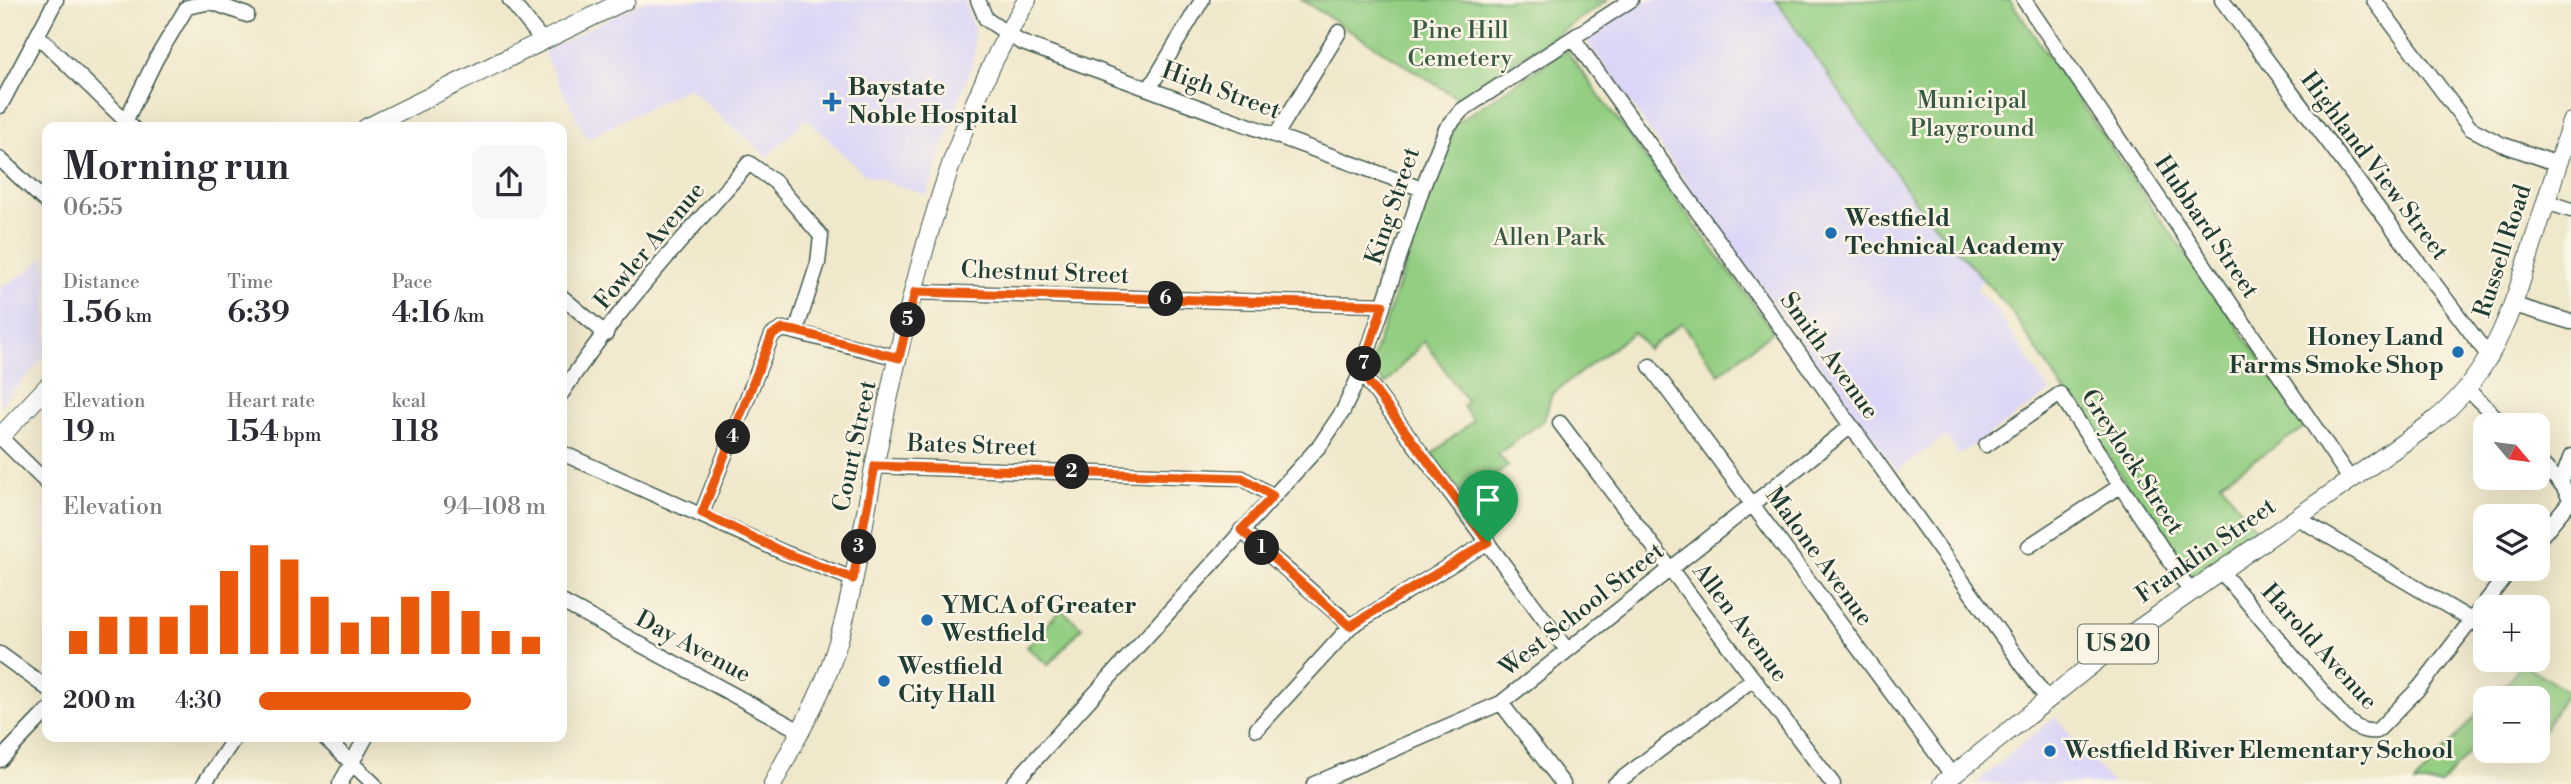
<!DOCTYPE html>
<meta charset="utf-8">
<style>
:root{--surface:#fff;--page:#f7f7f7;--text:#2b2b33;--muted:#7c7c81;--accent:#ea580c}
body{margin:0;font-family:"Libre Bodoni",serif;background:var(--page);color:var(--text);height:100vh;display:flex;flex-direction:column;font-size:26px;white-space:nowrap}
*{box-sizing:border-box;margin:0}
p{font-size:23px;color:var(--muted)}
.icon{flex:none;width:38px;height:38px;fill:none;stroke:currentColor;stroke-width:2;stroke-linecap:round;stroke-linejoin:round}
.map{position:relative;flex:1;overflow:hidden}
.details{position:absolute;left:42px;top:122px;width:525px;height:620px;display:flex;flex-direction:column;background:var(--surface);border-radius:14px;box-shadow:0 7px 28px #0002}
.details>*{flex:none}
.needle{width:46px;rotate:119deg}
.buttons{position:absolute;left:2473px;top:413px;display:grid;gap:14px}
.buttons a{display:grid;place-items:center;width:77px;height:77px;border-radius:14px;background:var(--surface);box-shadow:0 7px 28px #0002;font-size:35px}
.pin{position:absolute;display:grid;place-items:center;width:60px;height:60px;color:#fff;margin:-72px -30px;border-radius:50% 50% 50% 0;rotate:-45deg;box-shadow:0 0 7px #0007}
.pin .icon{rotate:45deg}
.km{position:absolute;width:35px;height:35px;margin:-18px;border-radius:50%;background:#222;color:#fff;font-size:19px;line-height:35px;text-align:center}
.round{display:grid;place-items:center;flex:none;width:74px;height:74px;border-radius:14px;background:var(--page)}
.head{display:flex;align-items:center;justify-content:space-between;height:119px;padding:0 21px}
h1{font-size:38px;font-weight:600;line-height:52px}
.stats{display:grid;grid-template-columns:repeat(3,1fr);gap:10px;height:119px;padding:7px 21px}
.stats div{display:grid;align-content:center}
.stats b{font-size:30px;font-weight:600}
.stats small{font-size:19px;font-weight:400}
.stats p{font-size:19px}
.chart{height:196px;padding:14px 21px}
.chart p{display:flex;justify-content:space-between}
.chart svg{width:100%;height:126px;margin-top:7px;stroke:var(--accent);stroke-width:6}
ul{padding:0 21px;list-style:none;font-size:23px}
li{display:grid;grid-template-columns:112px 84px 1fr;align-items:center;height:52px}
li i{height:18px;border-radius:9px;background:var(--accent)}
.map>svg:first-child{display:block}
.built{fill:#dbd6f7}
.green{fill:#93ce82;stroke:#59865b;stroke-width:2}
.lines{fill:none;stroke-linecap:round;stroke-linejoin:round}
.minor-casing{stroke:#3e574b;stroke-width:17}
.major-casing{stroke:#3e574b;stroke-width:20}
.minor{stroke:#fff;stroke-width:14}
.major{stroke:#fff;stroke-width:18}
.route-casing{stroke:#fff;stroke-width:14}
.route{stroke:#ea580c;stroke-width:9}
.poi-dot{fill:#1f6fb2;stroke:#fcf5e5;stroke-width:2.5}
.labels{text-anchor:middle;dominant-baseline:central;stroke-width:5;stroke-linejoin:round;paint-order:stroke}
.shield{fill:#fcf5e5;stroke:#617469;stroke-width:2}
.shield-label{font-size:23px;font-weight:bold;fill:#1f3d34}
.park-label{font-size:24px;fill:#365a44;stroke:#fcf5e5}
.poi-label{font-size:24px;font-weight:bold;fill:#1f3d34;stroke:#fcf5e5;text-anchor:start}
.street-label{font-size:24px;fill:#1f3d34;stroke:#fcf5e5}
</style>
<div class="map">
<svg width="2571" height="784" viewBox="0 0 2571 784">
<rect width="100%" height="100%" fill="#fcf5e5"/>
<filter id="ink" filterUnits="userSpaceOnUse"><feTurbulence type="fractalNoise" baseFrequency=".0143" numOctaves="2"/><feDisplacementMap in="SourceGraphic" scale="14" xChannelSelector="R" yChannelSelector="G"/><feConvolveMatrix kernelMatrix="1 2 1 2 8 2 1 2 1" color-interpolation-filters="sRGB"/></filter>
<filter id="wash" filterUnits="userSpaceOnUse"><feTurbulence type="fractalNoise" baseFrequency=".00686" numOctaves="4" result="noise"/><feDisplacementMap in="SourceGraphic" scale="28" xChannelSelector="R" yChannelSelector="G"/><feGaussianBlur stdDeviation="1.57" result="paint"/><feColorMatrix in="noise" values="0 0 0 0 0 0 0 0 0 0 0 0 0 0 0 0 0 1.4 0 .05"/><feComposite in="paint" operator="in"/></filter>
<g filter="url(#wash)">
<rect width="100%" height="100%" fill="#f0e8cb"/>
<path class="built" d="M645,0h319l10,29 1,25 -48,141 -63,-21 -58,-56 -39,39 -79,-70 -101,51 -44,-86z
M1642,0h134l146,211 61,69 -7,10 20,20 54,82 -91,63 -13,-19 -49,35 -160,-217 -152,-216z
M44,257l3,1v96l-47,51v-117l29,-17z
M2055,717l58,67h-138l46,-39z"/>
<path class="green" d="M1302,0h306l-149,99z
M1776,0h234l140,204 158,221 -87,57 36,50 -65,45 -15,-18 -169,-252 -86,-96z
M1566,50l207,281 -54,43 -37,-51 -34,26 -14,-17 -82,62 -8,26 -46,34 10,12 -43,33 -33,-45 41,-33 -10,-15 4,-5 -43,-60 -39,43 -15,-18 85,-242z
M1061,609l21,19 -34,37 -21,-18z
M2523,664l44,27 -27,46 -2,-2v-37h-46z
M2485,705v30l-44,49h-27z"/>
</g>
<g filter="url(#ink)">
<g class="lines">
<g class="minor-casing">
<path id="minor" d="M510,0l33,41
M978,0l8,19 34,23 402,147
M2024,0l326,479
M2222,0l268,358
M2374,0l96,128 31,16 57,20
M38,36l95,92
M1573,38l474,661
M1149,89l53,-89
M0,106l56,-106
M126,120l30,-61 31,-52 24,-5 36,13
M1276,135l63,-103
M0,159l47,44
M2546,202l25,8
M915,292l468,13
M562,297l44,37
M2514,305l57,17
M1650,366l302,409
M1361,372l206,278
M2468,390l36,35
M562,393c53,-82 123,-156 187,-230l26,19 46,54 -3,27 -22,68
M1560,423l273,361
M0,437l47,46
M1986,445l74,-51 130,197
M562,453l223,100 68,26
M2538,460l25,26 8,14
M875,466l367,12 31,18
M2563,486l-1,-6 9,-24
M702,513l70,-178 11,-6 116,29
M2296,517l189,111
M1241,530l110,96
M2538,540l33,-40
M2029,546l91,-60
M2220,570l123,146c10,10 19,17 34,15l43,-44 91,-118
M562,602l240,130
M0,654l47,34
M2535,660l3,2
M1501,703l62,81
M1257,729l94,-103 137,-84
M324,737l50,47
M0,760l47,-49
M204,784l31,-47
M340,784l26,-47
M1013,784l308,-340 22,-33 18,-39 61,-183 24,-60 16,-19 169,-110
M1314,784l187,-81 350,-277
M1615,784l138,-105"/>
</g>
<g class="major-casing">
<path id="major" d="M366,128l260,-128
M0,437l47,-50
M773,784c21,-43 47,-84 61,-129 20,-61 28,-125 40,-187 31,-155 70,-333 153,-468
M1942,784l178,-142 310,-218c62,-47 82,-113 104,-184 12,-39 25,-79 37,-118"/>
</g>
<use href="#minor" class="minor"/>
<use href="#major" class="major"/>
</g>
</g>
<g class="lines" filter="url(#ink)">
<g class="route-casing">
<path id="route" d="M915,292l468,13 -22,67 127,170 -138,84 -109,-96 32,-34 -31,-18 -367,-12 -22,113 -68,-26 -83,-40 70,-178 11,-6 13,2 103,27z"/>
</g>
<use href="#route" class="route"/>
</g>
<g class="poi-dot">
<path d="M828.5 91.5h7v7h7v7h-7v7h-7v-7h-7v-7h7z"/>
<circle cx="1831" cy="233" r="7"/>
<circle cx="2458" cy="352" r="7"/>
<circle cx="927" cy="620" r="7"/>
<circle cx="884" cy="681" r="7"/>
<circle cx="2050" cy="751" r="7"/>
</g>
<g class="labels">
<rect class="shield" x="2078" y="624.5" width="80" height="39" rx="5"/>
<g class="shield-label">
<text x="2118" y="644">US 20</text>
</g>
<g class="park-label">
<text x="1460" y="31">Pine Hill<tspan x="1460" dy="28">Cemetery</tspan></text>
<text x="1972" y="101">Municipal<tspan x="1972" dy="28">Playground</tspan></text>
<text x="1549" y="238">Allen Park</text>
</g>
<g class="poi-label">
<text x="848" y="88">Baystate<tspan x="848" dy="28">Noble Hospital</tspan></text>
<text x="1845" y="219">Westfield<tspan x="1845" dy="28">Technical Academy</tspan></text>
<text x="2444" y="338" text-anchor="end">Honey Land<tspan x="2444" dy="28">Farms Smoke Shop</tspan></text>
<text x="941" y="606">YMCA of Greater<tspan x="941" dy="28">Westfield</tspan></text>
<text x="898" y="667">Westfield<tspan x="898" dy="28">City Hall</tspan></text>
<text x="2064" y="751">Westfield River Elementary School</text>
</g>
<g class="street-label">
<text transform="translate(1221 91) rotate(20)">High Street</text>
<text transform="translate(2374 166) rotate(53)">Highland View Street</text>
<text transform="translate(1393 206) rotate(-71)">King Street</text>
<text transform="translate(2206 227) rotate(56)">Hubbard Street</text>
<text transform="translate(650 246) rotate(-50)">Fowler Avenue</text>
<text transform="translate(2503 251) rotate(-72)">Russell Road</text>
<text transform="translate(1045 273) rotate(2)">Chestnut Street</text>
<text transform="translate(1829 356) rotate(54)">Smith Avenue</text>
<text transform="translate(855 446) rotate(-78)">Court Street</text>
<text transform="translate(972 446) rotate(2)">Bates Street</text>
<text transform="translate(2132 462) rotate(57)">Greylock Street</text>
<text transform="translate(2206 551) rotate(-35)">Franklin Street</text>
<text transform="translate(1819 557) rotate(54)">Malone Avenue</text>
<text transform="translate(1582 610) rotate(-38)">West School Street</text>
<text transform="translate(1740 623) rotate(53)">Allen Avenue</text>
<text transform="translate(693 647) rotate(28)">Day Avenue</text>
<text transform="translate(2319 647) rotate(48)">Harold Avenue</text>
</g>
</g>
</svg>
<div class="buttons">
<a><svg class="needle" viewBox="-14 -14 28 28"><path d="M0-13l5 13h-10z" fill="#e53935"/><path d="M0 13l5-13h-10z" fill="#7c7c81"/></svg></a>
<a><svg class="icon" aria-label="layers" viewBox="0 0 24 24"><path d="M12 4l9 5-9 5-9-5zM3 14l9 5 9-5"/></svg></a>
<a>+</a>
<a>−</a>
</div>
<div class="pin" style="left:1488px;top:542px;background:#1e9e55"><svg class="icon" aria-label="arrive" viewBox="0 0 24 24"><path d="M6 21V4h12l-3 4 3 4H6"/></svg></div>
<b class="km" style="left:1262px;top:548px">1</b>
<b class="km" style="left:1072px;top:472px">2</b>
<b class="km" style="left:859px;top:547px">3</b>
<b class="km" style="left:733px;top:437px">4</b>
<b class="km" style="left:908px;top:320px">5</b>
<b class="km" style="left:1166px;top:299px">6</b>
<b class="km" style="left:1364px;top:364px">7</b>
<section class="details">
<div class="head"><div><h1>Morning run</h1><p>06:55</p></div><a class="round"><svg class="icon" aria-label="share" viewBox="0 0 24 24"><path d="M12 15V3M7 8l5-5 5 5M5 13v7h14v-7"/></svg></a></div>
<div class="stats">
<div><p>Distance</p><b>1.56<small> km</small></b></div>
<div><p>Time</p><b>6:39</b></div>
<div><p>Pace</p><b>4:16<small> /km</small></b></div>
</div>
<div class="stats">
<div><p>Elevation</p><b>19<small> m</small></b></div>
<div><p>Heart rate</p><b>154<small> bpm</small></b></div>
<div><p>kcal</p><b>118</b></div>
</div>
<div class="chart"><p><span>Elevation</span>94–108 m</p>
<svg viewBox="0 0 160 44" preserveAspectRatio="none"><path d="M5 44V36M15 44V31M25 44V31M35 44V31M45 44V27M55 44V15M65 44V6M75 44V11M85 44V24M95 44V33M105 44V31M115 44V24M125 44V22M135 44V29M145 44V36M155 44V38"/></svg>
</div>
<ul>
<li><b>200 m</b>4:30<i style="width:74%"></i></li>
</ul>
</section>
</div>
